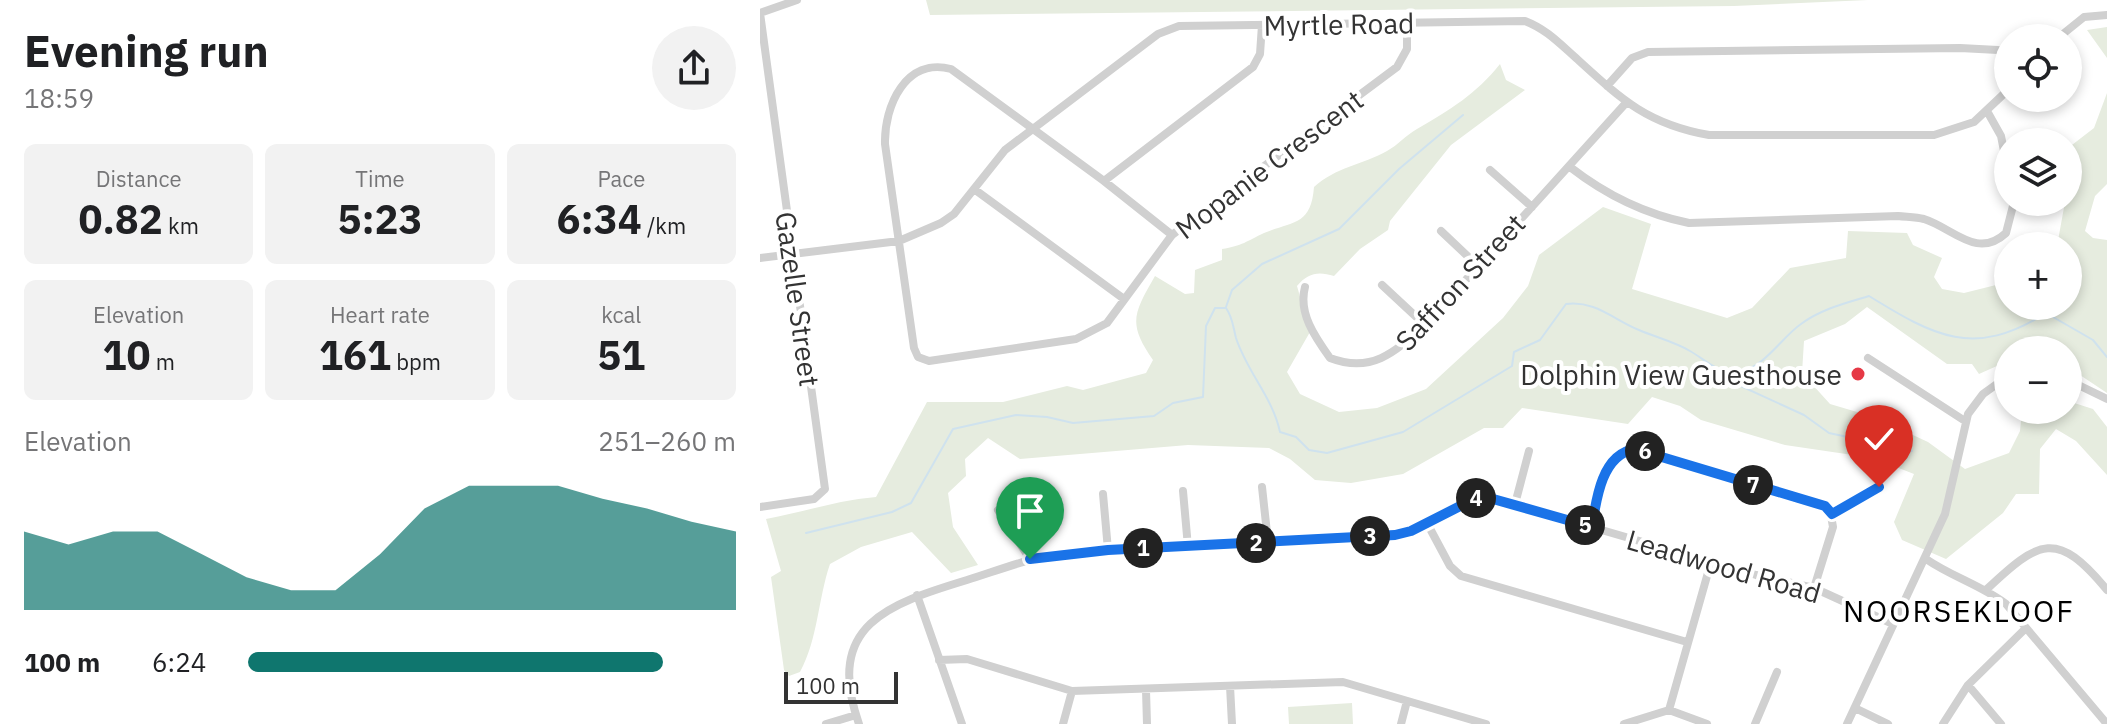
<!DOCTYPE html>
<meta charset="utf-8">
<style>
:root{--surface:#fff;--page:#f2f2f2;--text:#202124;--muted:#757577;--accent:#0f766e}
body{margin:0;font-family:"IBM Plex Sans",sans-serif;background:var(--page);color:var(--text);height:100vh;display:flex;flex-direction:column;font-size:30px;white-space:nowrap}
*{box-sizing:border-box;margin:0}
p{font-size:26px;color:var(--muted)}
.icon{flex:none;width:44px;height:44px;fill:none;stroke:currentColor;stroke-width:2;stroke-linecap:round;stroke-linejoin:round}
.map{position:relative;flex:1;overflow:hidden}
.details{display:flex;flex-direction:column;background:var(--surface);width:760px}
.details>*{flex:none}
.tools{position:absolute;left:1234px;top:24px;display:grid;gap:16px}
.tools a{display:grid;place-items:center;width:88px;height:88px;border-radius:50%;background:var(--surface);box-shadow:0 4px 12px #0003;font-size:40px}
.scale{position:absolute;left:24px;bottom:20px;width:114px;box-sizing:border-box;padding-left:8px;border:4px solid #333;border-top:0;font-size:22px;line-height:28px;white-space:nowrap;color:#333;-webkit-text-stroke:6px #fff;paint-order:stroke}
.pin{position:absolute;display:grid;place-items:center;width:68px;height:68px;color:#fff;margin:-82px -34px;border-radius:50% 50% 50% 0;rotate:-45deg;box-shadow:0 0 8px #0007}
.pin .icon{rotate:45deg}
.km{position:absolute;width:40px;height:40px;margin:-20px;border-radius:50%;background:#222;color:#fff;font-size:22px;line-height:40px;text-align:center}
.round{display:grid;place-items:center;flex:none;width:84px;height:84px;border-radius:42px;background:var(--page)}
.overview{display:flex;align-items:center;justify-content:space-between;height:136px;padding:0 24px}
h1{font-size:44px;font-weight:700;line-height:60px}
.figures{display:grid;grid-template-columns:repeat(3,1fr);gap:12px;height:136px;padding:8px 24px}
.figures div{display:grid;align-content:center;border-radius:12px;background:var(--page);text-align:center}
.figures b{font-size:40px;font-weight:700}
.figures small{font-size:22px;font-weight:400}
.figures p{font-size:22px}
.chart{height:224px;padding:16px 24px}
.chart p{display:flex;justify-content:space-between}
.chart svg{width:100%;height:144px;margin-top:8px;fill:var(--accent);opacity:.7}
ul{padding:0 24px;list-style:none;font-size:26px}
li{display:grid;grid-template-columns:128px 96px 1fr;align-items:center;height:60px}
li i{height:20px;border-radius:10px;background:var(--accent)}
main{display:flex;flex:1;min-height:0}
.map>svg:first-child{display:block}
.green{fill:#e6ecdf}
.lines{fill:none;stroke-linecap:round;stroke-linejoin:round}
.stream{stroke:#cfe2ee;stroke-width:2}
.street{stroke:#d0d0d0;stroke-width:8}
.route-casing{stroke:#fff;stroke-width:16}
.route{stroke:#1a73e8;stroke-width:10}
.poi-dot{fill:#e63946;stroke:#fff;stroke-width:3}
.labels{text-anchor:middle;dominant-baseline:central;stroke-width:8;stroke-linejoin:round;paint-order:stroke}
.street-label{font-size:28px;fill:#333;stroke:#fff}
.poi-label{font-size:28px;fill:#333;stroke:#fff;text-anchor:end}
.neighbourhood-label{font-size:30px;letter-spacing:2px;fill:#000;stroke:#fff}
</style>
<main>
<section class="details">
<div class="overview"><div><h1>Evening run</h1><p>18:59</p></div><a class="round"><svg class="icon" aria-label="share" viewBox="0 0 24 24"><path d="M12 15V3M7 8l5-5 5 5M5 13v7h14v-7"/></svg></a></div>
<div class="figures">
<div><p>Distance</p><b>0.82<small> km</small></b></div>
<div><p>Time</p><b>5:23</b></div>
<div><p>Pace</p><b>6:34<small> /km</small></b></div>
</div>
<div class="figures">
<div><p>Elevation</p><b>10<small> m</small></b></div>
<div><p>Heart rate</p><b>161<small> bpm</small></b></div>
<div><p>kcal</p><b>51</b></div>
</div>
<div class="chart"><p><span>Elevation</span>251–260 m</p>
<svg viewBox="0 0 160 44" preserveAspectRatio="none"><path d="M0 44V20L10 24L20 20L30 20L40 27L50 34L60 38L70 38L80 27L90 13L100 6L110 6L120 6L130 10L140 13L150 17L160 20V44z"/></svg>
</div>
<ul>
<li><b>100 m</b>6:24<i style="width:85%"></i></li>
</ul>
</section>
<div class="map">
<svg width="1347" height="724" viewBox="0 0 1347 724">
<rect width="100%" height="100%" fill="#fff"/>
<path class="green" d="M166,0h942l-134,6 -804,9z
M1347,27v31l-20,-28z
M740,64l6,16 19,10 -74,55 -61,76 -2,9 -28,19 -26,27c-16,-5 -26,-3 -37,10l13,46 -23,40 13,22 39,18 38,-4 49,-19 77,-71 25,-32 11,-31 64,-48 48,17 -19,65 95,29 25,-10 38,-40 56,-10 2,-27 59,2 6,12 29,13 -8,19 8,12 22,4 44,-11v24h60v-60h-11l8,-44h3v-54l26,-20 13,-35v91l-12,12 -10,35 8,7 14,2v153l-27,-18 -12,-3v-22h-60v11l-29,13 -7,-10h-25l-80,-57 -22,17 -41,17 -2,32 28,31 44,13 54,25 37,27 44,-16 11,-22 2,-21h46v-9l25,8 14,18v48l-31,-34 -20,-12 -16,20 -1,45h-23l-13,19 -57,46 -44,-19 -8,-18 20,-48 -41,-16 -88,-13 -84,-25 -21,-14 -28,-9 -24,27 -106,-16 -19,20h-19l-81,46 -52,9 -36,-3 -25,-21 -21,-11 -81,-3 -168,14 -32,-21 -23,21 1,17 -18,17 5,34 25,38 -27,8 -39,-41 -51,15 -31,17c-12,35 -12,75 -30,108l-11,4 -5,-6 -13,-93 10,-6 -15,-52c37,-7 73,-19 110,-22l51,-95h76l64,-16 16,4 63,-17 7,-13c-26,-37 -19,-47 2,-84l30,18 9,-1 1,-23 27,-10v-11c20,-3 25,-8 42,-16 29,-12 47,-7 50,-46 22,-20 48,-22 73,-36 11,-6 19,-16 30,-22 33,-19 59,-35 83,-65z
M592,703l1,21h-64l-1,-17z"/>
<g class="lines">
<path class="stream" d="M466,307l6,-17 30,-26 77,-35 60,-60 64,-54
M961,372l11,10 72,33 25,18 83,18
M46,533l86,-21 19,-9 42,-74 63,-14 31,2 26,6 81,-7 19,-13 30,-6 3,-71 9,-18h11c7,10 7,19 10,30 11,34 37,60 44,94l16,5 13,13 18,3 76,-21 109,-66 2,-14 26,-12 26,-36c29,-4 48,16 73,26 16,7 36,12 51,21 16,9 29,24 49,21 25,-4 43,-35 62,-48 20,-15 45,-21 68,-28 65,40 105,63 177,17l47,27 14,17"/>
<path class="street" d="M1298,38l26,-21 23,-2
M847,86l25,-28 16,-6 312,-4 38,2 10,6
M1227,111l14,25 7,35
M810,167c36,28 74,47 119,56l209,-7c8,1 18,1 26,3 29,9 53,41 82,14l8,-31
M730,170l42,37
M344,181l149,-114 7,-13 2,-29
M214,189l150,110
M681,231l37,35
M412,235l-68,-54 -153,-112c-45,-12 -67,37 -66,75l29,204 4,9 11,4 147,-22 31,-16 65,-88 225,-168 10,-18v-25
M0,258l139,-17 42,-18 13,-9 51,-64 153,-116 21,-8 346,-5c21,8 34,22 51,37 45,41 71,66 133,77h225l40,-13 34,-32
M622,285l43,40
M545,287c-7,26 10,50 25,71 42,16 65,-6 95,-33l200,-221
M1108,358l97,63
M1308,380l39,19
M502,487l6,55
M423,491l5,56
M343,494l5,56
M755,504l14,-53
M0,507l54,-8 11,-10 -65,-476 37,-13
M238,510l32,49
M1072,514l47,-27
M667,523l23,43 11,10 226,66
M832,527l20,-68 19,-9 18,2 181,58 3,17 -19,61
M1166,559c26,18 55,26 80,45l101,120
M1227,589c52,-49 70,-60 120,1
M157,595l45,129
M179,660l28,-1 105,32 271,-9 143,42
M1208,685l33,39
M470,686l2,38
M386,690l1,34
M1095,708l33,16
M909,710l42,-148
M909,710l38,14
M66,724l30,-9
M99,724c-35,-99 29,-120 108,-144 32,-10 62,-22 95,-27l333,-18c38,-9 67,-42 107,-34l254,74 58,13 79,36
M303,724l9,-33
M641,724l6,-23
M864,724l45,-14
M995,724l22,-52
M1087,724l98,-210 23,-100 15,-20 25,-18
M1183,724l25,-39 58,-57"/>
</g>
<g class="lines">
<g class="route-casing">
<path id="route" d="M270,559l78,-9 287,-15 16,-4 65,-33 10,-1 106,30c4,-28 10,-73 43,-78l190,57 7,8 47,-27"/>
</g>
<use href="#route" class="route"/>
</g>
<circle class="poi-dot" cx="1098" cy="374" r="8"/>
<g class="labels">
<g class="street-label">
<text transform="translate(579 24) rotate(-1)">Myrtle Road</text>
<text transform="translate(509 164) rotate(-37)">Mopanie Crescent</text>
<text transform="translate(700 282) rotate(-47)">Saffron Street</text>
<text transform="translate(38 299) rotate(82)">Gazelle Street</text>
<text transform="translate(964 566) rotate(16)">Leadwood Road</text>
</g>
<g class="poi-label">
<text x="1082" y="374">Dolphin View Guesthouse</text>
</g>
<g class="neighbourhood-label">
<text x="1199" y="610">NOORSEKLOOF</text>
</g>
</g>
</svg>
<div class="tools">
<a><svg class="icon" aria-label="locate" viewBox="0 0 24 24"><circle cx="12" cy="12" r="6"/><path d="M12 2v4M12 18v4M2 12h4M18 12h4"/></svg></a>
<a><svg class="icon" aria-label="layers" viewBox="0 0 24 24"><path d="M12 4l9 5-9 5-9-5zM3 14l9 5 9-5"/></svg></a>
<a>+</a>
<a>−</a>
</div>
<div class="scale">100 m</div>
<div class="pin" style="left:270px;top:559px;background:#1e9e55"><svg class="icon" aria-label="arrive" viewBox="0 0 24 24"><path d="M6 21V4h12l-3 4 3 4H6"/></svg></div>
<div class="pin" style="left:1119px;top:487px;background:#d93025"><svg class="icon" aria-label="check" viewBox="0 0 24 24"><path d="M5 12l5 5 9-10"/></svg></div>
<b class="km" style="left:383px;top:548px">1</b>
<b class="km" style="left:496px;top:543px">2</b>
<b class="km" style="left:610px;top:536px">3</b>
<b class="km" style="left:716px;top:498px">4</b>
<b class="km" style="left:825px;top:525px">5</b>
<b class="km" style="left:885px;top:451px">6</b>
<b class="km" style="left:993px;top:485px">7</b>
</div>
</main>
